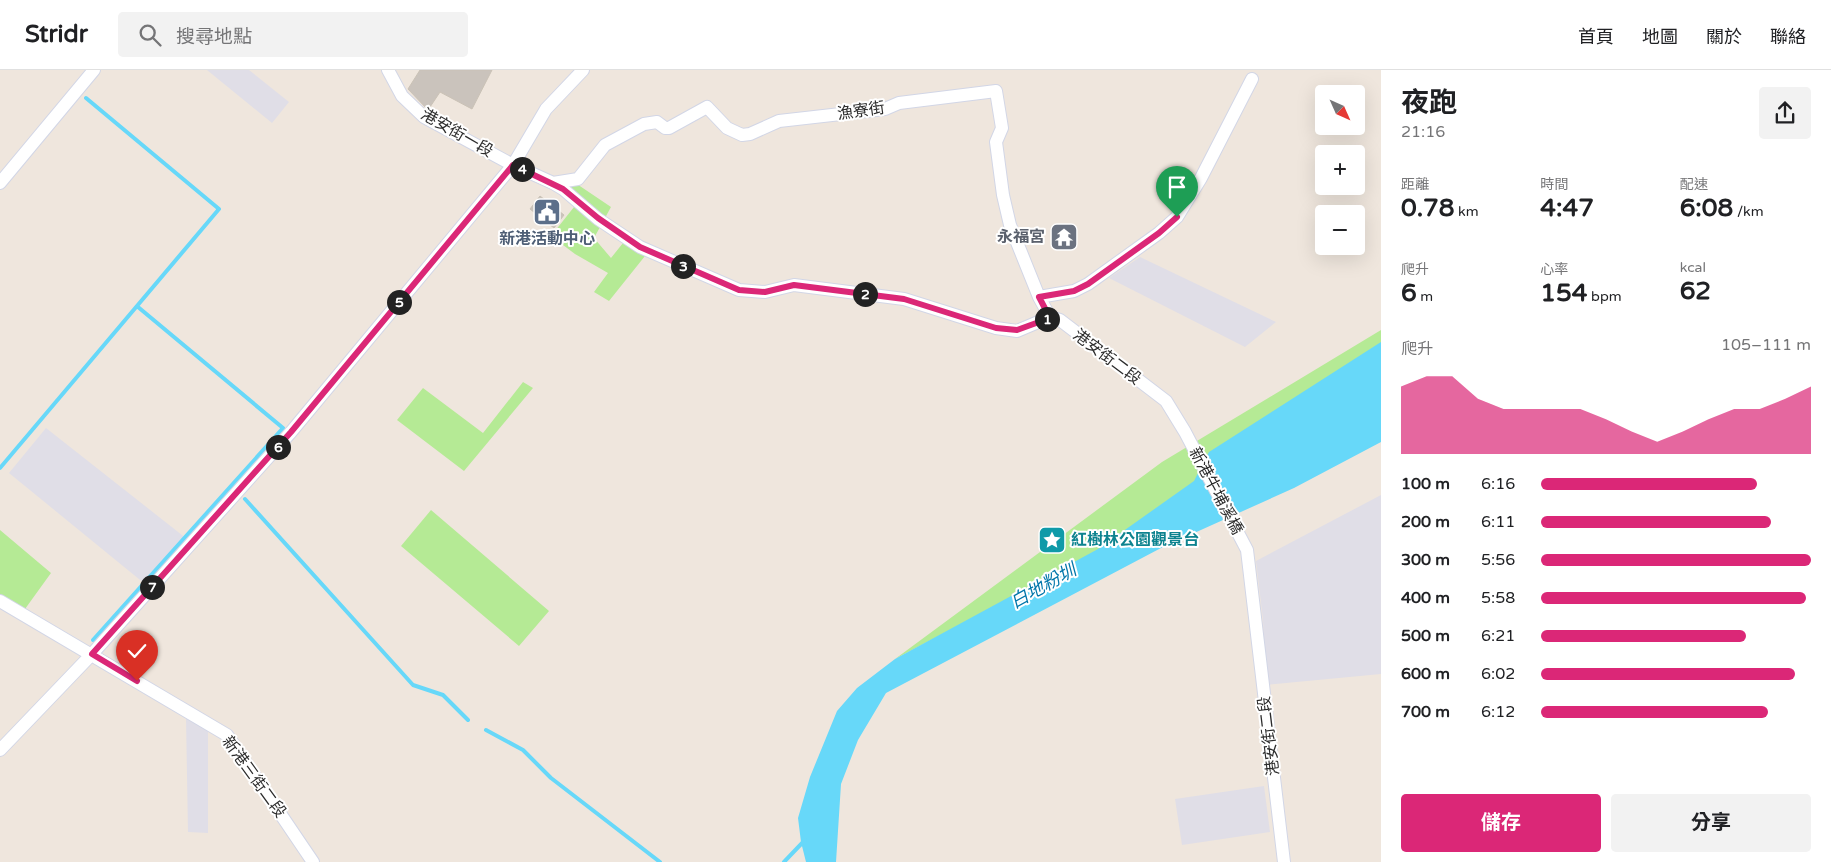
<!DOCTYPE html>
<html lang="zh-TW">
<meta charset="utf-8">
<style>
:root{--surface:#fff;--page:#f2f2f2;--text:#202124;--muted:#757577;--line:#e0e0e0;--accent:#db2777}
body{margin:0;font-family:"Varela Round","Noto Sans TC",sans-serif;background:var(--page);color:var(--text);height:100vh;display:flex;flex-direction:column;font-size:19px;white-space:nowrap}
*{box-sizing:border-box;margin:0}
p{font-size:16px;color:var(--muted)}
.icon{flex:none;width:28px;height:28px;fill:none;stroke:currentColor;stroke-width:2;stroke-linecap:round;stroke-linejoin:round}
.map{position:relative;flex:1;overflow:hidden}
.panel{display:flex;flex-direction:column;background:var(--surface);width:450px}
.panel>*{flex:none}
.needle{width:32px;rotate:135deg}
.fabs{position:absolute;left:1315px;top:15px;display:grid;gap:10px}
.fabs a{display:grid;place-items:center;width:50px;height:50px;border-radius:5px;background:var(--surface);box-shadow:0 5px 20px #0002;font-size:25px}
.pin{position:absolute;display:grid;place-items:center;width:42px;height:42px;color:#fff;margin:-51px -21px;border-radius:50% 50% 50% 0;rotate:-45deg;box-shadow:0 0 5px #0007}
.pin .icon{rotate:45deg}
.km{position:absolute;width:25px;height:25px;margin:-12px;border-radius:50%;background:#222;color:#fff;font-size:14px;line-height:25px;text-align:center}
.round{display:grid;place-items:center;flex:none;width:52px;height:52px;border-radius:5px;background:var(--page)}
.summary{display:flex;align-items:center;justify-content:space-between;height:85px;padding:0 20px}
h1{font-size:28px;font-weight:700;line-height:38px}
.metrics{display:grid;grid-template-columns:repeat(3,1fr);gap:8px;height:85px;padding:5px 20px}
.metrics div{display:grid;align-content:center}
.metrics b{font-size:25px;font-weight:700}
.metrics small{font-size:14px;font-weight:400}
.metrics p{font-size:14px}
.chart{height:140px;padding:10px 20px}
.chart p{display:flex;justify-content:space-between}
.chart svg{width:100%;height:90px;margin-top:5px;fill:var(--accent);opacity:.7}
.button{display:flex;gap:10px;margin-top:auto;padding:10px 20px}
.button a{flex:1;height:58px;border-radius:5px;background:var(--accent);color:#fff;font-size:20px;font-weight:700;line-height:58px;text-align:center}
.button a+a{background:var(--page);color:var(--text)}
ul{padding:0 20px;list-style:none;font-size:16px}
li{display:grid;grid-template-columns:80px 60px 1fr;align-items:center;height:38px}
li i{height:12px;border-radius:6px;background:var(--accent)}
header{display:flex;align-items:center;gap:30px;box-sizing:border-box;height:70px;padding:0 25px;background:var(--surface);border-bottom:1px solid var(--line)}
header strong{font-size:24px}
nav{display:flex;gap:28px;margin-inline-start:auto;font-size:18px}
.search{width:350px;height:45px;background:var(--page);display:flex;align-items:center;gap:12px;box-sizing:border-box;padding:0 18px;border-radius:5px;color:var(--muted);font-size:19px}
main{display:flex;flex:1;min-height:0}
.map>svg:first-child{display:block}
.industrial{fill:#e0dee7}
.green{fill:#b5ea95}
.water{fill:#67d8f9}
.lines{fill:none;stroke-linecap:round;stroke-linejoin:round}
.stream{stroke:#67d8f9;stroke-width:4}
.building{fill:#cac3bc;stroke:#cac2b6}
.minor-casing{stroke:#d2d6e6;stroke-width:14}
.minor{stroke:#fff;stroke-width:12}
.route-casing{stroke:#fff;stroke-width:10}
.route{stroke:#db2777;stroke-width:6}
.labels{text-anchor:middle;dominant-baseline:central;stroke-width:4;stroke-linejoin:round;paint-order:stroke}
.street-label{font-size:16px;fill:#2c2c2c;stroke:#fff}
.worship-label{font-size:16px;font-weight:bold;fill:#5b616d;stroke:#fff;text-anchor:end}
.service-label{font-size:16px;font-weight:bold;fill:#4e5e75;stroke:#fff}
.culture-label{font-size:16px;font-weight:bold;fill:#0d838f;stroke:#fff;text-anchor:start}
.water-label{font-size:18px;font-style:italic;fill:#0176aa;stroke:#fff}
</style>
<header>
<strong>Stridr</strong>
<div class="search"><svg class="icon" aria-label="search" viewBox="0 0 24 24"><circle cx="10" cy="10" r="6"/><path d="M15 15l6 6"/></svg>搜尋地點</div>
<nav><a>首頁</a><a>地圖</a><a>關於</a><a>聯絡</a></nav>
</header>
<main>
<div class="map">
<svg width="1381" height="792" viewBox="0 0 1381 792">
<rect width="100%" height="100%" fill="#efe6dd"/>
<path class="industrial" d="M207,0h42l40,32 -17,21z
M1140,187l136,65 -31,25 -136,-69z
M46,358l141,111 -42,45 -136,-111z
M1381,425v179l-115,11 -3,-65 -7,-59z
M186,648l22,12v103l-20,-1z
M1264,716l6,46 -88,13 -7,-46z"/>
<path class="green" d="M565,106l46,31 -17,31 17,20 12,-15 22,13 -36,45 -15,-9 14,-19 -33,-19 -24,-18 27,-34 -24,-19z
M1381,260v72l-486,257 267,-197z
M523,312l10,6 -69,83 -67,-51 26,-32 60,45z
M431,440l118,101 -30,35 -118,-100z
M0,460l51,43 -26,36 -25,-15z"/>
<path class="water" d="M1381,272v100l-87,46 -133,60 -275,145 -28,47 -17,44 -5,78h-30l-5,-20 -3,-24 12,-41 27,-66 20,-23 38,-29 203,-110 96,-68 15,-29z"/>
<g class="lines">
<path class="stream" d="M0,398l219,-259 -133,-111
M245,429l168,186 30,10 25,25
M93,570l190,-212 -145,-121
M486,660l37,20 28,28 109,84
M784,792l21,-22"/>
</g>
<path class="building" d="M420,0h72l-20,39 -32,-17 -12,18 -20,-21z
M540,126l24,19 -10,13 -24,-19z
M1069,159l4,9 -14,7 -4,-9z"/>
<g class="lines">
<g class="minor-casing">
<path id="minor" d="M388,0l14,26 22,21 89,48 40,18 10,6 35,30 42,28 99,43 26,2 29,-7 110,14 92,29 21,3 33,-14 10,3 106,81 19,31 62,118 37,312
M0,113l94,-113
M553,113l25,-4 27,-34 39,-21 13,-2 8,6h4l38,-21 20,21 15,7 8,-1 29,-13 106,-12 14,-6 97,-12 6,37 -6,14 7,53 7,30 29,72 11,20
M1039,227l35,-6 14,-7 71,-51 18,-16 24,-39 51,-99
M0,531l227,134 86,127
M0,680l92,-96 199,-222 222,-267 33,-56 37,-39"/>
</g>
<use href="#minor" class="minor"/>
</g>
<g class="lines">
<g class="route-casing">
<path id="route" d="M137,611l-45,-27 199,-222 222,-267 50,24 35,29 42,29 99,43 26,2 29,-7 110,14 92,29 21,2 33,-12 -11,-21 35,-6 14,-7 71,-51 18,-16"/>
</g>
<use href="#route" class="route"/>
</g>
<defs>
<g id="civic-square" transform="scale(1.4375)"><rect x="-9" y="-9" width="18" height="18" rx="4" fill="#5c6f8a" stroke="#fff"/><path d="M-.6-6.5H3V-4.5H.6V-3L4-1V1h2V6H-6V1h2V-1L-.6-3ZM-1.2 2.5V6h2.4V2.5Z" fill="#fff"/></g>
<g id="temple-square" transform="scale(1.4375)"><rect x="-9" y="-9" width="18" height="18" rx="4" fill="#6b7280" stroke="#fff"/><path d="M0-6L5-2H3V0L6.5 2.5H4V6H1.5V3h-3V6H-4V2.5H-6.5L-3 0V-2H-5Z" fill="#fff"/></g>
<g id="sight-square" transform="scale(1.4375)"><rect x="-9" y="-9" width="18" height="18" rx="4" fill="#0f9aa8" stroke="#fff"/><path d="M0-6L1.8-2.2L6-1.7L2.9 1.2L3.7 5.4L0 3.3L-3.7 5.4L-2.9 1.2L-6-1.7L-1.8-2.2Z" fill="#fff"/></g>
</defs>
<g fill-rule="evenodd">
<use href="#civic-square" x="547" y="142"/>
<use href="#temple-square" x="1064" y="167"/>
<use href="#sight-square" x="1052" y="470"/>
</g>
<g class="labels">
<g class="street-label">
<text transform="translate(861 41) rotate(-8)">漁寮街</text>
<text transform="translate(457 63) rotate(30)">港安街一段</text>
<text transform="translate(1107 287) rotate(37)">港安街二段</text>
<text transform="translate(1216 421) rotate(62)">新港牛埔溪橋</text>
<text transform="translate(1269 666) rotate(-97)">港安街二段</text>
<text transform="translate(254 707) rotate(54)">新港三街二段</text>
</g>
<g class="worship-label">
<text x="1045" y="167">永福宮</text>
</g>
<g class="service-label">
<text x="547" y="169">新港活動中心</text>
</g>
<g class="culture-label">
<text x="1071" y="470">紅樹林公園觀景台</text>
</g>
<g class="water-label">
<text transform="translate(1043 516) rotate(-29)">白地粉圳</text>
</g>
</g>
</svg>
<div class="fabs">
<a><svg class="needle" viewBox="-14 -14 28 28"><path d="M0-13l5 13h-10z" fill="#e53935"/><path d="M0 13l5-13h-10z" fill="#757577"/></svg></a>
<a>+</a>
<a>−</a>
</div>
<div class="pin" style="left:1177px;top:147px;background:#1e9e55"><svg class="icon" aria-label="arrive" viewBox="0 0 24 24"><path d="M6 21V4h12l-3 4 3 4H6"/></svg></div>
<div class="pin" style="left:137px;top:611px;background:#d93025"><svg class="icon" aria-label="check" viewBox="0 0 24 24"><path d="M5 12l5 5 9-10"/></svg></div>
<b class="km" style="left:1047px;top:249px">1</b>
<b class="km" style="left:865px;top:224px">2</b>
<b class="km" style="left:683px;top:196px">3</b>
<b class="km" style="left:522px;top:99px">4</b>
<b class="km" style="left:399px;top:232px">5</b>
<b class="km" style="left:278px;top:377px">6</b>
<b class="km" style="left:152px;top:517px">7</b>
</div>
<section class="panel">
<div class="summary"><div><h1>夜跑</h1><p>21:16</p></div><a class="round"><svg class="icon" aria-label="share" viewBox="0 0 24 24"><path d="M12 15V3M7 8l5-5 5 5M5 13v7h14v-7"/></svg></a></div>
<div class="metrics">
<div><p>距離</p><b>0.78<small> km</small></b></div>
<div><p>時間</p><b>4:47</b></div>
<div><p>配速</p><b>6:08<small> /km</small></b></div>
</div>
<div class="metrics">
<div><p>爬升</p><b>6<small> m</small></b></div>
<div><p>心率</p><b>154<small> bpm</small></b></div>
<div><p>kcal</p><b>62</b></div>
</div>
<div class="chart"><p><span>爬升</span>105–111 m</p>
<svg viewBox="0 0 160 44" preserveAspectRatio="none"><path d="M0 44V11L10 6L20 6L30 17L40 22L50 22L60 22L70 22L80 27L90 33L100 38L110 33L120 27L130 22L140 22L150 17L160 11V44z"/></svg>
</div>
<ul>
<li><b>100 m</b>6:16<i style="width:80%"></i></li>
<li><b>200 m</b>6:11<i style="width:85%"></i></li>
<li><b>300 m</b>5:56<i style="width:100%"></i></li>
<li><b>400 m</b>5:58<i style="width:98%"></i></li>
<li><b>500 m</b>6:21<i style="width:76%"></i></li>
<li><b>600 m</b>6:02<i style="width:94%"></i></li>
<li><b>700 m</b>6:12<i style="width:84%"></i></li>
</ul>
<div class="button"><a>儲存</a><a>分享</a></div>
</section>
</main>
